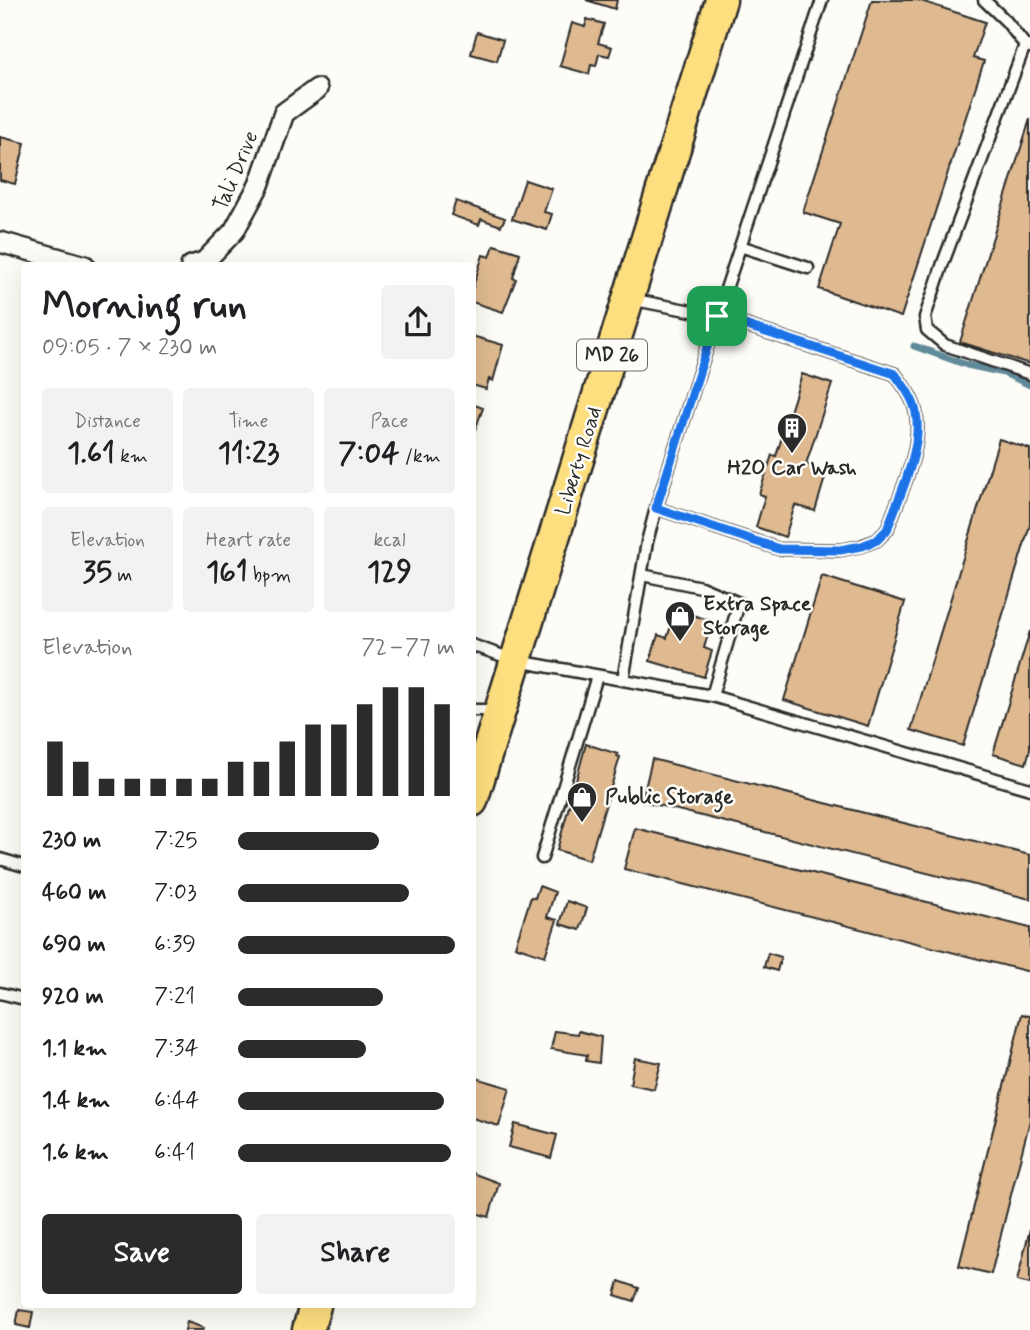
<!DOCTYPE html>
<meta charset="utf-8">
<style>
:root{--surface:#fff;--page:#f2f2f2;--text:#202124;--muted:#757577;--accent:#2b2b2b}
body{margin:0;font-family:Mynerve,sans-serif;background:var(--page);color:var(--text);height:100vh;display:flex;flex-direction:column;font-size:26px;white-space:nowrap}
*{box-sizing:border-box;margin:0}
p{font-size:23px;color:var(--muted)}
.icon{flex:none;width:38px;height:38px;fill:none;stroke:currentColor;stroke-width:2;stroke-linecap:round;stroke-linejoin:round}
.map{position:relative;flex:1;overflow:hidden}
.panel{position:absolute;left:21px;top:262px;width:455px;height:1046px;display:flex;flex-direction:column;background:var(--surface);border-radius:7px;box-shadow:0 7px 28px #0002}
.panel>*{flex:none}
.pin{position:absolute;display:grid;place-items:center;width:60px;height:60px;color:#fff;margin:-30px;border-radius:14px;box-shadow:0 4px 10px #0006}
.round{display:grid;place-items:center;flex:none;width:74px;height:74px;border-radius:7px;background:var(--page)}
.summary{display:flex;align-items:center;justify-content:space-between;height:119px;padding:0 21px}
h1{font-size:38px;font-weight:800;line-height:52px}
.metrics{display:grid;grid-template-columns:repeat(3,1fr);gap:10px;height:119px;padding:7px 21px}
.metrics div{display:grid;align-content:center;border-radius:7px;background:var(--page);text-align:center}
.metrics b{font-size:30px;font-weight:800}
.metrics small{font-size:19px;font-weight:400}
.metrics p{font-size:19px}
.chart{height:196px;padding:14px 21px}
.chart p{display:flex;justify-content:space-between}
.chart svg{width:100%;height:126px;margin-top:7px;stroke:var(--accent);stroke-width:6}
.button{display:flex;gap:14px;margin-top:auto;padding:14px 21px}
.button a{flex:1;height:80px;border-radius:7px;background:var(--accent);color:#fff;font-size:28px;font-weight:800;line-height:80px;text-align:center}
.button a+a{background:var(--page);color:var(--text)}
ul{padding:0 21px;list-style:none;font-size:23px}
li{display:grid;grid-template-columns:112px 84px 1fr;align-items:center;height:52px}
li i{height:18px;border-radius:9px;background:var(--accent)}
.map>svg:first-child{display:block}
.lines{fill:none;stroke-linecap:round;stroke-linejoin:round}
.stream{stroke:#608a9a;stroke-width:7}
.building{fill:#dfba90;stroke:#2b2b2b;stroke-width:2}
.lane-casing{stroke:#2b2b2b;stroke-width:15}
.street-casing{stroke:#2b2b2b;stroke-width:24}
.primary-casing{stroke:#2b2b2b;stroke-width:35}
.lane{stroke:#fdfcf7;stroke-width:10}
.street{stroke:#fdfcf7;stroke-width:19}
.primary{stroke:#fedf80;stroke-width:30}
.route-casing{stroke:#fff;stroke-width:14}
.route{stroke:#1a73e8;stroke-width:9}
.labels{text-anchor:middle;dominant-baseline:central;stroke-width:5;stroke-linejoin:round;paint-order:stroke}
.shield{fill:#fdfcf7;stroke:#6a6a68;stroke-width:2}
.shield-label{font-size:19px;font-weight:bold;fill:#2b2b2b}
.street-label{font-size:21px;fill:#2b2b2b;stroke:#fdfcf7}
.poi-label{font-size:21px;font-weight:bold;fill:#2b2b2b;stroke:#fdfcf7;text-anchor:start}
</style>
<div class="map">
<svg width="1030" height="1330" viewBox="0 0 1030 1330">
<rect width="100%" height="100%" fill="#fdfcf7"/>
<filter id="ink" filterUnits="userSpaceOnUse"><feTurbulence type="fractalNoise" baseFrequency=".0143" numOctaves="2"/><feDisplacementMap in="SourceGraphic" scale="14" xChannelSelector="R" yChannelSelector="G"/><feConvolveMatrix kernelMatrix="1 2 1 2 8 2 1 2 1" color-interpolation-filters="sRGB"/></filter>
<g filter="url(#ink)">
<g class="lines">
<path class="stream" d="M914,346l53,19 37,8 26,12"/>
</g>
<path class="building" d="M586,0h31l-2,9z
M872,0h46l67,22 -12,36 11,3 -83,256 -82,-28 21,-65 -37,-12z
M587,19l17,5 -6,19 14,4 -3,9 -10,-2 -3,12 -5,-1 -2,9 -29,-8 12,-43 13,4z
M477,32l26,8 -6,21 -26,-7z
M1030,119v245l-70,-22z
M0,137l25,6 -10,41 -15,-4z
M525,180l27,9 -8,23 8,2 -5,16 -35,-11z
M456,201l49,17 -4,8 -20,-7 -2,6 -28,-10z
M494,245l26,8 -7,25 3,1 -13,33 -31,-10v-12l11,-35 7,2z
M472,336l31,9 -10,36 -4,-2 -3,10 -14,-4z
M802,374l30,10 -26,80 21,7 -12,40 -20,-6 -10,32 -29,-10 9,-31 -6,-2 13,-39 4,1z
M472,404l11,4 -11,30z
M999,439l31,10v76l-67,221 -52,-16z
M822,576l83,26 -37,124 -84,-26z
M676,610l36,11 -8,27 8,3 -8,26 -54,-16 8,-26 9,3z
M1030,631v118l-4,15 -33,-10z
M586,744l32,10 -1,2 3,1 -31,103 -32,-10z
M652,759l378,96v44l-388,-98z
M635,828l395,100v44l-406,-103z
M539,886l16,6 -8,25 10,3 -12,36 -30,-10 16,-49 4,1z
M567,901l20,7 -7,22 -20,-6z
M768,953l13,4 -4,14 -13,-4z
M1022,1014l8,2v104l-39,154 -32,-8z
M555,1031l23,3 1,-3 22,6 -2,26 -13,-2 1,-6 -36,-6z
M635,1058l26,5 -7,26 -24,-5z
M476,1078l34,10 -11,38 -27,-8v-30z
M515,1124l42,11 -6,23 -42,-11z
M472,1173l27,10 -10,34 -17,-5z
M1030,1229v55l-13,-3z
M619,1281l20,7 -5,13 -19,-6z
M19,1310l14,2 -3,16 -14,-3z
M187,1322l17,6 -1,2h-18z"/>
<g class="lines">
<g class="lane-casing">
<path id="lane" d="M984,0l22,21 19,24 5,2
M1025,45l-82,218 -18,54 2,13 18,15 85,29
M740,246l68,22
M656,508l123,41 61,1 21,-4 16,-6 10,-10c12,-34 36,-81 29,-117 -2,-14 -13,-28 -21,-39l-178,-58 105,-316
M642,575l59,12 38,16 -27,93
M472,645l45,16 195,35 318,93
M623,680l24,-138 9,-34 61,-192 -87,-17
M472,710h25
M542,858l55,-182
M0,859l24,7
M0,993l24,6"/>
</g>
<g class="street-casing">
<path id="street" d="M0,242l85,24
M191,266l13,-4 30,-31 25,-46 25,-72 33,-24"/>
</g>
<g class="primary-casing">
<path id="primary" d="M472,801l249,-801
M308,1330l7,-24"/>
</g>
<use href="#lane" class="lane"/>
<use href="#street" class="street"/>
<use href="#primary" class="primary"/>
</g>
</g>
<g class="lines" filter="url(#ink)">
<g class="route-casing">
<path id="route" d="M717,316l178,58c8,11 19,25 21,39 7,36 -17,83 -29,117l-10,10 -15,6 -22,4 -61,-1 -123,-41z"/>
</g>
<use href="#route" class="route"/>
</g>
<defs>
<g id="building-pin" transform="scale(1.575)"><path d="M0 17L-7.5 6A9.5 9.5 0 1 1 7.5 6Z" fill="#2b2b2b" stroke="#fdfcf7"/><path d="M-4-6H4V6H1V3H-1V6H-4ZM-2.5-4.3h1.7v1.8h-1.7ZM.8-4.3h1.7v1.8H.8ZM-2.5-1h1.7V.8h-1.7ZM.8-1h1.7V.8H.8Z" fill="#fff"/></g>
<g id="shop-pin" transform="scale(1.575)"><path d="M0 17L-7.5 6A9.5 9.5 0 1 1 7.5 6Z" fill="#2b2b2b" stroke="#fdfcf7"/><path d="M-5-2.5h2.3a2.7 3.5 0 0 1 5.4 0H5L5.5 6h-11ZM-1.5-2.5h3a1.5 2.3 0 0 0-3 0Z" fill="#fff"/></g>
</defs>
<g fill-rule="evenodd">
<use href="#building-pin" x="792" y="428"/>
<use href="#shop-pin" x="680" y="616"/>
<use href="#shop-pin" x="582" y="797"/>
</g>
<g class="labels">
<rect class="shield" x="577" y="339.5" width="70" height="31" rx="5"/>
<g class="shield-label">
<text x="612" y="355">MD 26</text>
</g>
<g class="street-label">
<text transform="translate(236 171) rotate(-67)">Tali Drive</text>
<text transform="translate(579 461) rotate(-73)">Liberty Road</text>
</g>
<g class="poi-label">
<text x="792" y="468" text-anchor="middle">H2O Car Wash</text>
<text x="703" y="604">Extra Space<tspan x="703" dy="24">Storage</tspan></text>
<text x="605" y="797">Public Storage</text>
</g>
</g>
</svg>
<div class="pin" style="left:717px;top:316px;background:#1e9e55"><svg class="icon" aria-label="arrive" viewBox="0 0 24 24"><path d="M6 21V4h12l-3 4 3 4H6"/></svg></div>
<section class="panel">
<div class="summary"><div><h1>Morning run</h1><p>09:05 · 7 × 230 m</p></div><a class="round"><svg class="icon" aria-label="share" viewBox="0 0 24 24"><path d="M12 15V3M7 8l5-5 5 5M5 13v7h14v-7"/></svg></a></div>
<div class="metrics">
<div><p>Distance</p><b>1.61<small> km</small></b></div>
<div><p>Time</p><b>11:23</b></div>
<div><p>Pace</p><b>7:04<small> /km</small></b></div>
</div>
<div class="metrics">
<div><p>Elevation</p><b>35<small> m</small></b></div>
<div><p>Heart rate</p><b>161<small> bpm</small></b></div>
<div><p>kcal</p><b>129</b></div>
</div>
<div class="chart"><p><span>Elevation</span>72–77 m</p>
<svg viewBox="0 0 160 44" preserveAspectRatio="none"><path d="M5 44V25M15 44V32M25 44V38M35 44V38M45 44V38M55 44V38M65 44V38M75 44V32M85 44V32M95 44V25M105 44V19M115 44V19M125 44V12M135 44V6M145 44V6M155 44V12"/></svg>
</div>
<ul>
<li><b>230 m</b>7:25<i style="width:65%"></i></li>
<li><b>460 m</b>7:03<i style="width:79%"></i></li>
<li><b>690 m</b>6:39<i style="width:100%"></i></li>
<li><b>920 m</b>7:21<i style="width:67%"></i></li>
<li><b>1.1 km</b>7:34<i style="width:59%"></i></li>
<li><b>1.4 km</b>6:44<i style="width:95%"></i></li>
<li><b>1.6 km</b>6:41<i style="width:98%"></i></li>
</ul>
<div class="button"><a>Save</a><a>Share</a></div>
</section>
</div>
